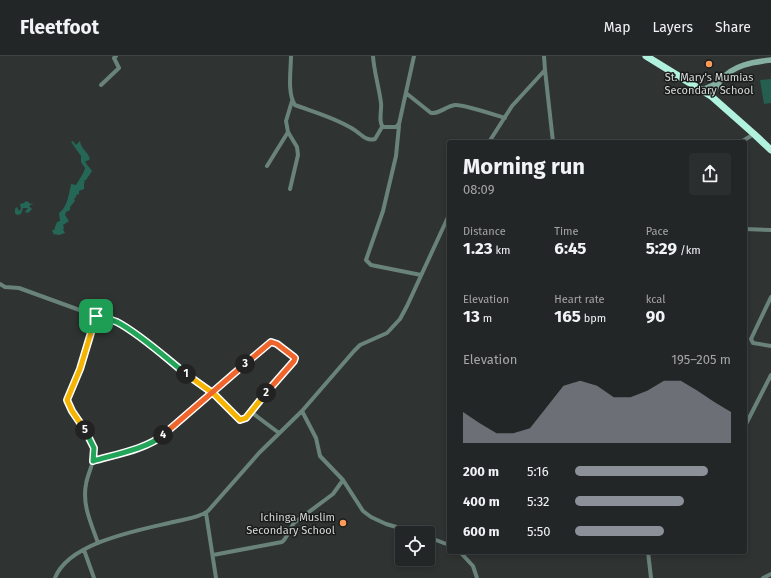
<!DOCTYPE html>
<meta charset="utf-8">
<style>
:root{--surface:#232626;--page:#2b2e2e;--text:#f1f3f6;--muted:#a3a5a7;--line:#404343;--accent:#8c9099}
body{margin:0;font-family:"Fira Sans",sans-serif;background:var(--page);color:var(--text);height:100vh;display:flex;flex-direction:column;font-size:15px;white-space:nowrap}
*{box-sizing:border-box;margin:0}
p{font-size:13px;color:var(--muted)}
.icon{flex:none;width:22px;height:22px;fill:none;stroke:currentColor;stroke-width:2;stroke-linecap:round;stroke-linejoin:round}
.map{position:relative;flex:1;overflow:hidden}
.drawer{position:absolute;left:447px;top:84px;width:300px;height:414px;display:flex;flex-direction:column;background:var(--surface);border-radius:4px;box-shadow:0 2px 6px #0003,0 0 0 1px var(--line)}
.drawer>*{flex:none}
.controls{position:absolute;left:395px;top:470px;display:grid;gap:8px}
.controls a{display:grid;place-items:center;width:40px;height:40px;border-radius:4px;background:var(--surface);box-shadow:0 2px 6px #0003,0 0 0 1px var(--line);font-size:20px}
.pin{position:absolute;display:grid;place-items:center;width:34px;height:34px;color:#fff;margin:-17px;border-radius:8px;box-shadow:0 2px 6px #0006}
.km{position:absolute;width:20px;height:20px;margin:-10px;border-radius:50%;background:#222;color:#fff;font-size:11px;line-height:20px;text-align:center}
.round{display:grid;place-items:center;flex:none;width:42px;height:42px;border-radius:4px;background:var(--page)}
.overview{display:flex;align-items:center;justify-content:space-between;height:68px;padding:0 16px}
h1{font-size:22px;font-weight:700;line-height:30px}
.metrics{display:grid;grid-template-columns:repeat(3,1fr);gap:6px;height:68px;padding:4px 16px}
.metrics div{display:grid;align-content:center}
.metrics b{font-size:17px;font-weight:700}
.metrics small{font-size:11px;font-weight:400}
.metrics p{font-size:11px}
.chart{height:112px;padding:8px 16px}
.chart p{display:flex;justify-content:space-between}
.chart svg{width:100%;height:72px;margin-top:4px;fill:var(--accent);opacity:.7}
ul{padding:0 16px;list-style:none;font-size:13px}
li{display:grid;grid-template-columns:64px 48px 1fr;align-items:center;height:30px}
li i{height:10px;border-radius:5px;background:var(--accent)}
header{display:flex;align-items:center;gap:24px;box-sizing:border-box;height:56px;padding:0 20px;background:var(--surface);border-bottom:1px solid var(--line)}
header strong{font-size:19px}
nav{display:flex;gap:22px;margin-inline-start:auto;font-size:14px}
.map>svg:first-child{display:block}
.green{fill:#255f50}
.forest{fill:#256756}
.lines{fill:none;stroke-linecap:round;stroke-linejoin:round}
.street{stroke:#69827a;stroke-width:4}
.secondary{stroke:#86b0a2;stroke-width:5.5}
.highway{stroke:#b0f2de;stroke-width:7}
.split-1-casing{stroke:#fff;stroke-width:8}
.split-2-casing{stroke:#fff;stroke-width:8}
.split-3-casing{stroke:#fff;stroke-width:8}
.split-4-casing{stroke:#fff;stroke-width:8}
.split-5-casing{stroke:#fff;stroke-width:8}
.split-6-casing{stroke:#fff;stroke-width:8}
.split-1{stroke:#22a559;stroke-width:5}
.split-2{stroke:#f5b400;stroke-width:5}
.split-3{stroke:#f0652b;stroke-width:5}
.split-4{stroke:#f0652b;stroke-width:5}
.split-5{stroke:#22a559;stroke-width:5}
.split-6{stroke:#f5b400;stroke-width:5}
.poi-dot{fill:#ff9b5a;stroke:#181b1a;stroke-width:1.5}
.labels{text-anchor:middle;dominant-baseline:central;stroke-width:3;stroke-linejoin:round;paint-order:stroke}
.poi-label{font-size:11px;fill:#d5d8d7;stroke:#181b1a}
</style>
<header>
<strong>Fleetfoot</strong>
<nav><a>Map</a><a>Layers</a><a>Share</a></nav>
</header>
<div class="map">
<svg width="771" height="522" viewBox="0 0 771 522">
<rect width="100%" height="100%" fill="#2f3332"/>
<path class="green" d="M771,23v24l-7,1 -4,-24z"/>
<path class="forest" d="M73,85l3,4 4,-4c1,8 8,11 10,18l-5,3 7,9 -6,9 -2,1 1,2h-1v6l-5,2v3l-3,1v2l-2,2 1,2 -5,6v3l-4,2 -1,3 4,6 -6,4 1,3 -1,1 2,4 -6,2 -4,-1 -1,1 -2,-5h2l3,-8 3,-1 -1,-8c8,-5 10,-19 12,-29l5,1c2,-3 9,-14 9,-17 -1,-2 -3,-4 -4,-6v-6l-10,-14z
M26,145l4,2v1l4,-1 -5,3 3,3 -4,4 -3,-1 3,-4h-5l-2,6 -4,1 -2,-2v-4l2,-2 2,4 2,-2 -1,-5 4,-1z"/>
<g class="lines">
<path class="street" d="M291,0c0,13 -4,38 4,49 19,7 41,13 58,24 7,4 13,13 22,10l7,-12
M373,0c1,16 6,31 8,47 1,7 -3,19 2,24h13l3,-3 15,-68
M545,14l8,72
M101,29l18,-17 -5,-10 2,-2
M406,37l25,20c9,1 15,-7 24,-8 8,-1 40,10 50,13
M399,70l-3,30 -13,55 -17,49 5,5 50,10
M489,86l23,-36 33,-36 -1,-14
M741,86l13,-8
M267,110l21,-34
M290,133l8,-34 -1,-8 -9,-15 -2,-11 6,-20
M745,173l26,1
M0,228l5,3 14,1 77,28 21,6 33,23 48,38 16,11 24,25 2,1 6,-2 5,-6 28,21
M771,241l-20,42 2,4 18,3
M96,260c-5,18 -10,36 -16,53 -4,9 -13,21 -13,31 1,13 24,33 27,48 2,12 -6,24 -8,36 -4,21 5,39 12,59
M302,355l14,27 4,18 23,24 20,31 8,6 15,7 31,9
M745,370l26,-51
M93,405l53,-16 10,-4 113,-99c8,-1 22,10 26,16l-44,54
M206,457l10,65
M428,481l21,8
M84,494l10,28
M460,496l13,14 4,12
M648,496l3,26
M213,499l69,-13c6,-5 7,-13 12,-19l39,-29 10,-14
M55,522c14,-36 85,-48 118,-56 12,-3 26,-4 35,-11l51,-58 43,-42 52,-60 6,-6 27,-12 13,-14 7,-13 42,-91
M763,522l8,-4"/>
<path class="secondary" d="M702,34l16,-7
M711,40c3,-5 6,-11 10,-16 12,-15 32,-18 50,-20"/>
<path class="highway" d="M646,0l65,40 43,38 17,16"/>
</g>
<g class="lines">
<g class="split-1-casing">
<path id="split-1" d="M96,260c6,2 14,3 21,6 23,12 49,36 69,52"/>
</g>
<g class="split-2-casing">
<path id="split-2" d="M186,318l28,20 26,26 6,-2 20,-25"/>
</g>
<g class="split-3-casing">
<path id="split-3" d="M245,308l26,-22 6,2 17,13 1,1 -1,3 -28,32"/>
</g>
<g class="split-4-casing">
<path id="split-4" d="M163,379l82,-71"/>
</g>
<g class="split-5-casing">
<path id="split-5" d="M85,374l9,18 -1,13c20,-6 54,-12 70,-26"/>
</g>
<g class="split-6-casing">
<path id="split-6" d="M85,374l-13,-19 -5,-11 13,-31 16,-53"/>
</g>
<use href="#split-1" class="split-1"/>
<use href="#split-2" class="split-2"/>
<use href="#split-3" class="split-3"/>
<use href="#split-4" class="split-4"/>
<use href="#split-5" class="split-5"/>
<use href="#split-6" class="split-6"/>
</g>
<g class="poi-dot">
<circle cx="709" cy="8" r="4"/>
<circle cx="343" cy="467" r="4"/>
</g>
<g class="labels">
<g class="poi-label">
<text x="709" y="21">St. Mary's Mumias<tspan x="709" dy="13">Secondary School</tspan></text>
<text x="335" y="461" text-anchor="end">Ichinga Muslim<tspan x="335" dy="13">Secondary School</tspan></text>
</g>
</g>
</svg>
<div class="controls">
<a><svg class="icon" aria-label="locate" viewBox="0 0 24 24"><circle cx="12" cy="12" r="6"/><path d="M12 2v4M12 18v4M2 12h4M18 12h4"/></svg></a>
</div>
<div class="pin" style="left:96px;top:260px;background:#1e9e55"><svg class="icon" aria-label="arrive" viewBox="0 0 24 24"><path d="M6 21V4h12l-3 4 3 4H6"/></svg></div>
<b class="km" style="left:186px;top:318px">1</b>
<b class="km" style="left:266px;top:337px">2</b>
<b class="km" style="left:245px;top:308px">3</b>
<b class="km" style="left:163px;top:379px">4</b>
<b class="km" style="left:85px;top:374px">5</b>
<section class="drawer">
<div class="overview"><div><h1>Morning run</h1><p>08:09</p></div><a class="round"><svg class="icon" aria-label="share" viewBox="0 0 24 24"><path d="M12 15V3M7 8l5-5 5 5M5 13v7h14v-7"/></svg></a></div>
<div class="metrics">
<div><p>Distance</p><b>1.23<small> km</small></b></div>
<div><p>Time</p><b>6:45</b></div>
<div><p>Pace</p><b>5:29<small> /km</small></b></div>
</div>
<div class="metrics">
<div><p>Elevation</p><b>13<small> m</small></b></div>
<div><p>Heart rate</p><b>165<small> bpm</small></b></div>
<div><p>kcal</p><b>90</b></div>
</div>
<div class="chart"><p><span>Elevation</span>195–205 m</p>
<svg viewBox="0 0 160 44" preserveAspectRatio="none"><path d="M0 44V25L10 32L20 38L30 38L40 35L50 22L60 9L70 6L80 9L90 16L100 16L110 12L120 6L130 6L140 12L150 19L160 25V44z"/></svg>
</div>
<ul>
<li><b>200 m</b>5:16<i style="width:85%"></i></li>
<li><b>400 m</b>5:32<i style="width:70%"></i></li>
<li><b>600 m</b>5:50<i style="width:57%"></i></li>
</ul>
</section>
</div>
